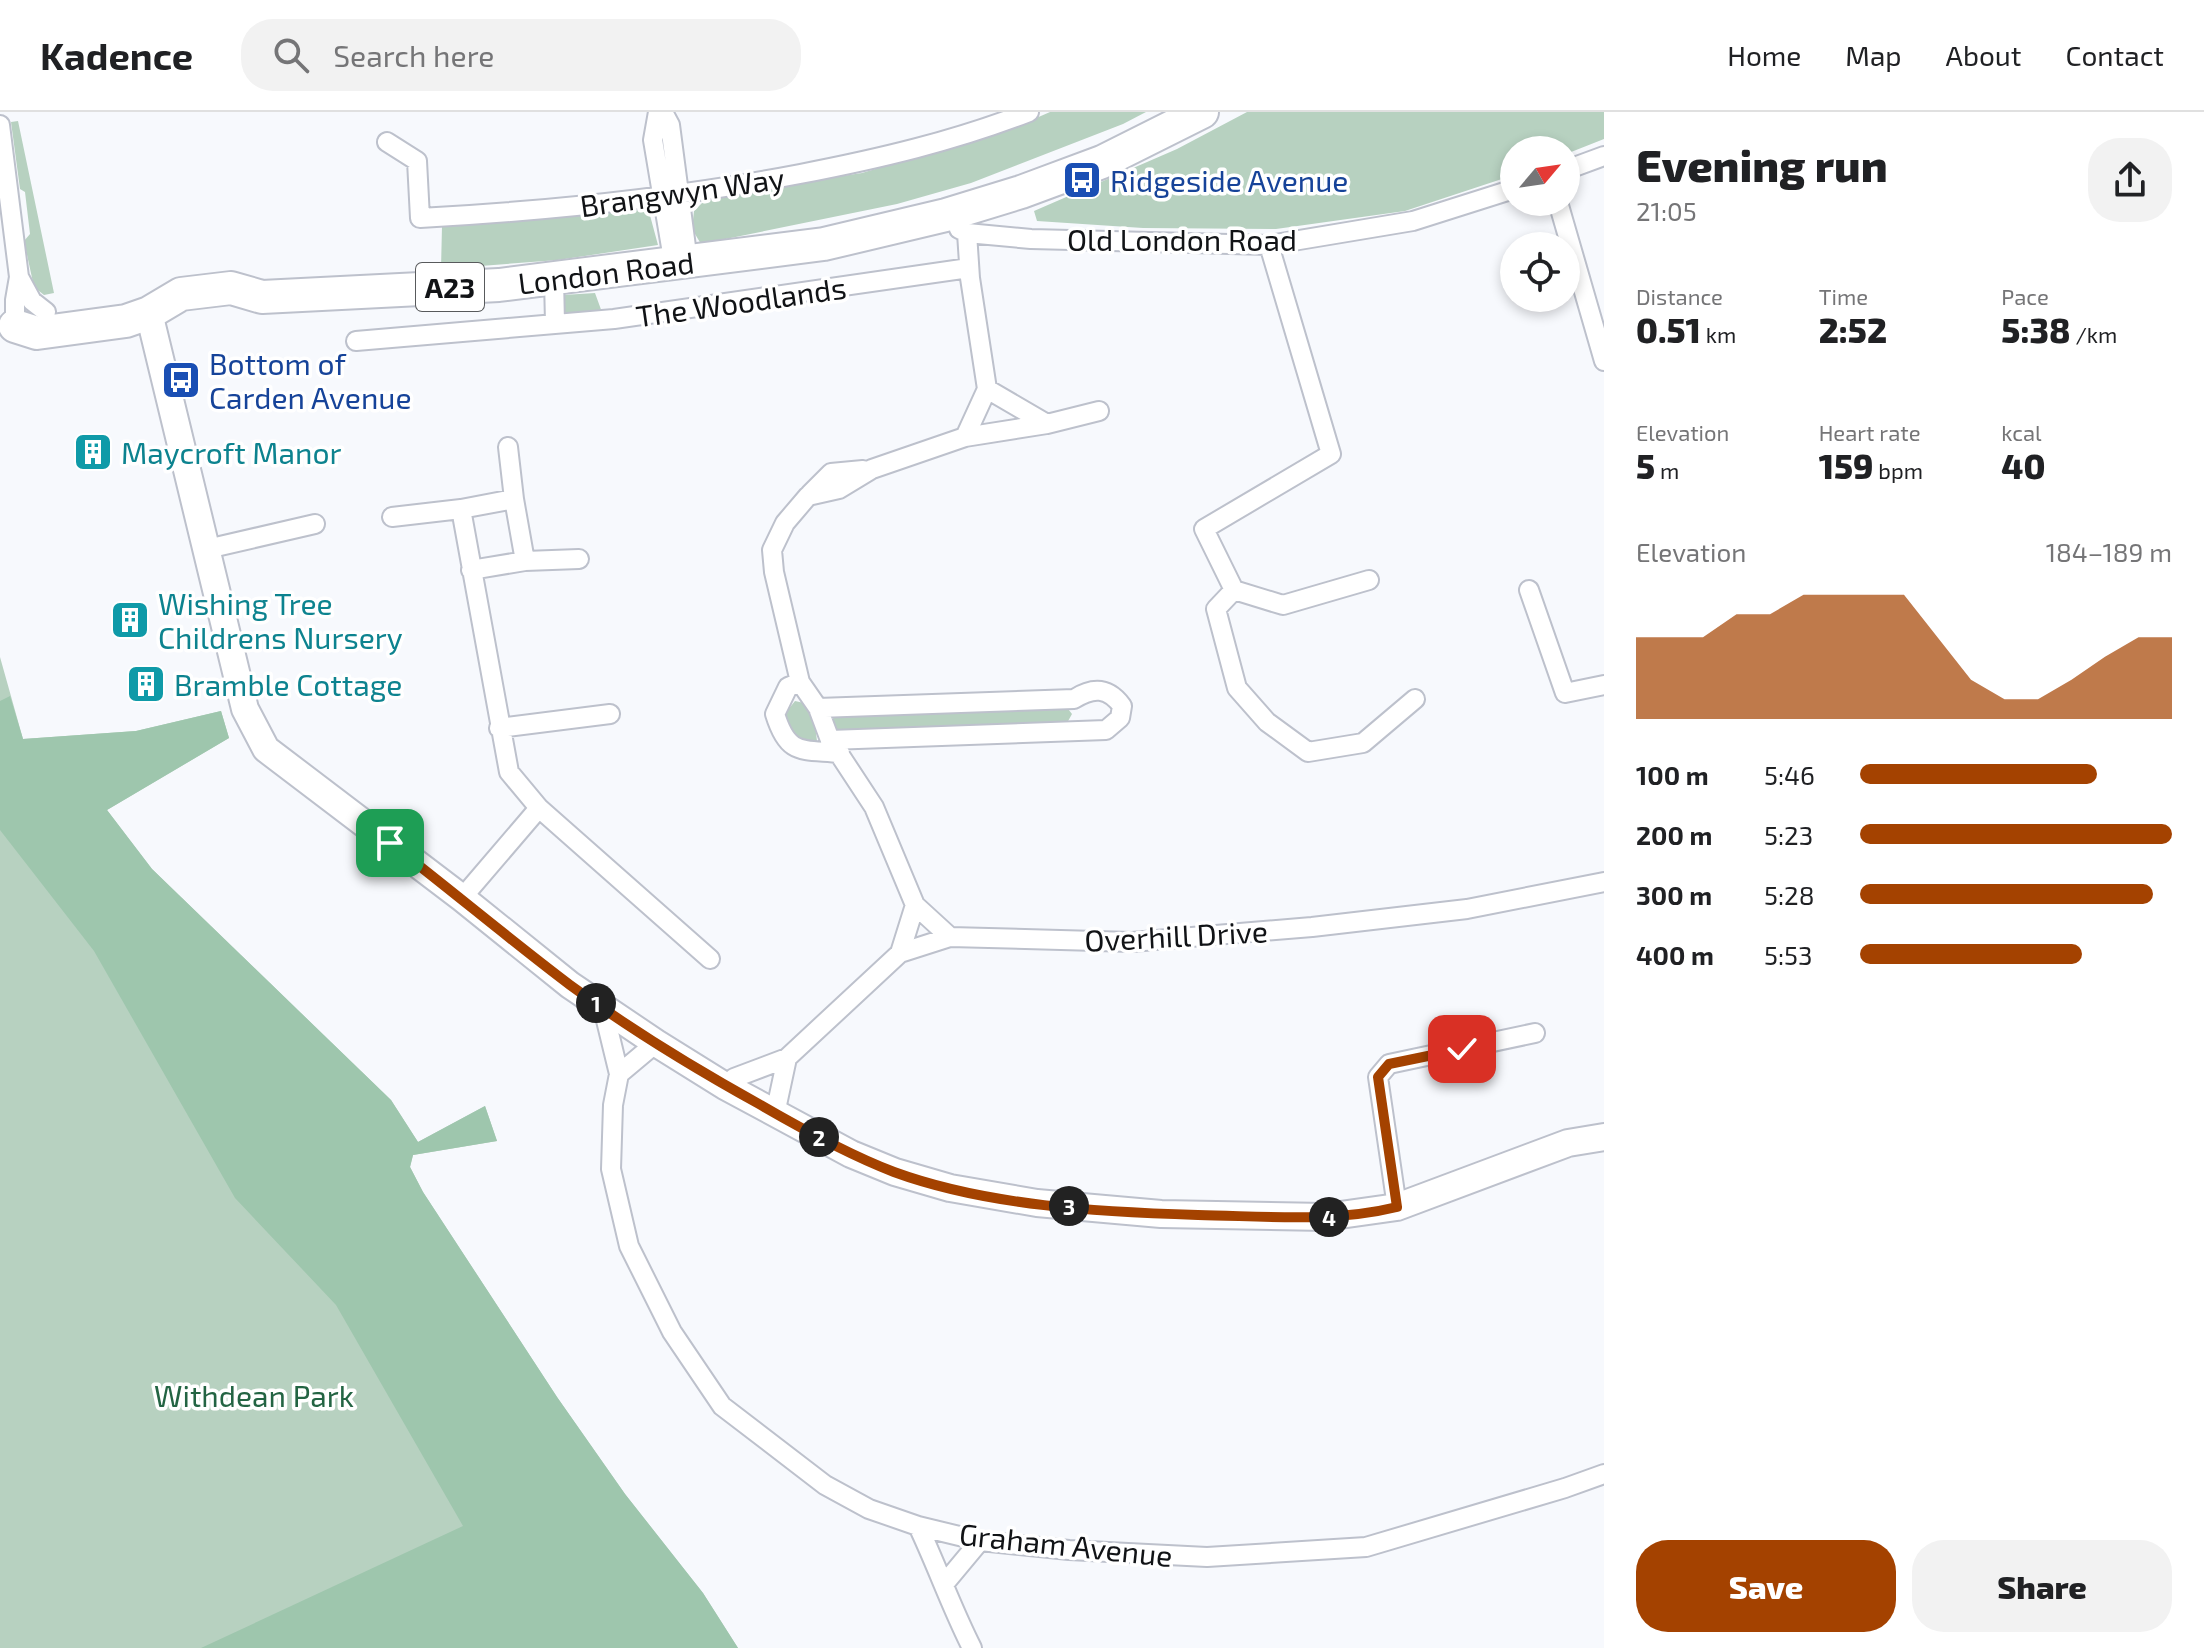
<!DOCTYPE html>
<meta charset="utf-8">
<style>
:root{--surface:#fff;--page:#f2f2f2;--text:#202124;--muted:#757577;--line:#e0e0e0;--accent:#a44200}
body{margin:0;font-family:"Exo 2",sans-serif;background:var(--page);color:var(--text);height:100vh;display:flex;flex-direction:column;font-size:30px;white-space:nowrap}
*{box-sizing:border-box;margin:0}
p{font-size:26px;color:var(--muted)}
.icon{flex:none;width:44px;height:44px;fill:none;stroke:currentColor;stroke-width:2;stroke-linecap:round;stroke-linejoin:round}
.map{position:relative;flex:1;overflow:hidden}
.panel{display:flex;flex-direction:column;background:var(--surface);width:600px}
.panel>*{flex:none}
.needle{width:52px;rotate:61deg}
.fabs{position:absolute;left:1500px;top:24px;display:grid;gap:16px}
.fabs a{display:grid;place-items:center;width:80px;height:80px;border-radius:50%;background:var(--surface);box-shadow:0 4px 12px #0003;font-size:40px}
.pin{position:absolute;display:grid;place-items:center;width:68px;height:68px;color:#fff;margin:-34px;border-radius:16px;box-shadow:0 4px 12px #0006}
.km{position:absolute;width:40px;height:40px;margin:-20px;border-radius:50%;background:#222;color:#fff;font-size:22px;line-height:40px;text-align:center}
.round{display:grid;place-items:center;flex:none;width:84px;height:84px;border-radius:32px;background:var(--page)}
.overview{display:flex;align-items:center;justify-content:space-between;height:136px;padding:0 32px}
h1{font-size:44px;font-weight:800;line-height:60px}
.metrics{display:grid;grid-template-columns:repeat(3,1fr);gap:12px;height:136px;padding:8px 32px}
.metrics div{display:grid;align-content:center}
.metrics b{font-size:34px;font-weight:800}
.metrics small{font-size:22px;font-weight:400}
.metrics p{font-size:22px}
.chart{height:224px;padding:16px 32px}
.chart p{display:flex;justify-content:space-between}
.chart svg{width:100%;height:144px;margin-top:8px;fill:var(--accent);opacity:.7}
.action{display:flex;gap:16px;margin-top:auto;padding:16px 32px}
.action a{flex:1;height:92px;border-radius:32px;background:var(--accent);color:#fff;font-size:32px;font-weight:800;line-height:92px;text-align:center}
.action a+a{background:var(--page);color:var(--text)}
ul{padding:0 32px;list-style:none;font-size:26px}
li{display:grid;grid-template-columns:128px 96px 1fr;align-items:center;height:60px}
li i{height:20px;border-radius:10px;background:var(--accent)}
header{display:flex;align-items:center;gap:48px;box-sizing:border-box;height:112px;padding:0 40px;background:var(--surface);border-bottom:2px solid var(--line)}
header strong{font-size:38px}
nav{display:flex;gap:44px;margin-inline-start:auto;font-size:28px}
.search{width:560px;height:72px;background:var(--page);display:flex;align-items:center;gap:20px;box-sizing:border-box;padding:0 28px;border-radius:32px;color:var(--muted);font-size:30px}
main{display:flex;flex:1;min-height:0}
.map>svg:first-child{display:block}
.green{fill:#b7d1c0}
.forest{fill:#9ec6ad}
.lines{fill:none;stroke-linecap:round;stroke-linejoin:round}
.street-casing{stroke:#bdc1cc;stroke-width:22}
.secondary-casing{stroke:#bdc1cc;stroke-width:30}
.highway-casing{stroke:#bdc1cc;stroke-width:36}
.street{stroke:#fff;stroke-width:18}
.secondary{stroke:#fff;stroke-width:26}
.highway{stroke:#fff;stroke-width:32}
.route-casing{stroke:#fff;stroke-width:16}
.route{stroke:#a44200;stroke-width:10}
.labels{text-anchor:middle;dominant-baseline:central;stroke-width:7;stroke-linejoin:round;paint-order:stroke}
.shield{fill:#fff;stroke:#585a5c;stroke-width:2}
.shield-label{font-size:28px;font-weight:bold;fill:#111316}
.transit-label{font-size:30px;fill:#164399;stroke:#fff;text-anchor:start}
.street-label{font-size:30px;fill:#111316;stroke:#fff}
.culture-label{font-size:30px;fill:#0d838f;stroke:#fff;text-anchor:start}
.park-label{font-size:30px;fill:#236443;stroke:#fff}
</style>
<header>
<strong>Kadence</strong>
<div class="search"><svg class="icon" aria-label="search" viewBox="0 0 24 24"><circle cx="10" cy="10" r="6"/><path d="M15 15l6 6"/></svg>Search here</div>
<nav><a>Home</a><a>Map</a><a>About</a><a>Contact</a></nav>
</header>
<main>
<div class="map">
<svg width="1604" height="1536" viewBox="0 0 1604 1536">
<rect width="100%" height="100%" fill="#f7f9fd"/>
<path class="green" d="M1050,0h96l-23,12 -152,59 -74,21 -196,40 -9,-15 2,-18 11,-11 64,-13 93,-14 156,-47z
M1247,0h357v27l-38,15v-4h-52v25l-109,36 -129,18 -133,-1 -106,-7 -3,-10 143,-62z
M18,9l36,172 -10,2 -10,-8 -10,-46 6,-7 -5,-42 -5,-3 -9,-67z
M648,96l10,37 -100,15 -117,9 1,-43 101,-7z
M595,181l8,22 -35,1 -6,-4 1,-17z
M0,545l23,82 113,-8 85,-20 8,27 -122,72 45,59 239,231 27,42 67,-36 12,35 -84,14 -3,12 13,25 134,205 68,97 78,99 35,55h-738z
M795,589l9,2 11,22 2,16 -8,4 -23,-13 -3,-16z
M1065,593l7,9 -5,9 -227,9 -7,-3 -1,-9 3,-4z"/>
<path class="forest" d="M10,584l13,43 113,-8 85,-20 8,27 -122,72 45,59 239,231 27,42 67,-36 12,35 -84,14 -3,12 13,25 134,205 68,97 78,99 35,55h-537l262,-122 -127,-221 -101,-107 -141,-247 -94,-121v-129z"/>
<g class="lines">
<g class="street-casing">
<path id="street" d="M658,0l-5,28 21,125
M663,0l7,13 18,137
M0,13l19,152 -4,23v26
M387,30l30,19 3,57c128,-7 254,-20 380,-44 78,-15 155,-33 229,-62
M1566,58l38,-14
M1558,90l46,159
M959,117l8,4 64,6 238,6 144,-24 101,-32
M1269,133l62,209 -127,75 30,61 49,15 86,-25
M19,165l13,24 14,11
M554,167l1,44
M356,229l258,-22 355,-51
M987,277l60,35
M965,325l82,-13 52,-13
M508,335l6,52
M810,382l21,-21 32,-3
M392,405l69,-8
M207,437l108,-25
M525,449l54,-2
M1234,478l-18,19 21,79 30,34 41,30 55,-9 52,-44
M1529,478l36,103 39,-8
M800,570l-12,5 -13,27c13,42 26,35 65,39
M818,596l256,-9c19,-12 34,-12 48,7l-2,12 -14,12 -276,10
M499,616l111,-14
M539,696l171,151
M462,786l77,-90 -30,-36 -48,-263 53,-10 11,62 -54,9
M950,825l-35,-32 -41,-98 -44,-67 -12,-32 -18,-26 -26,-110 -2,-22 13,-27 23,-27 31,-7 33,-20 93,-32 22,-48 -17,-111 -3,-45
M900,841l15,-48
M603,896l16,66
M656,931l-37,31 -6,31 -2,64 18,77 43,86 50,74 103,79 44,24 49,17 62,15 89,9 138,7 159,-10 199,-59 39,-14
M725,974l9,-8 53,-20
M775,1002l12,-56 113,-105 50,-16 182,5 180,-15 155,-18 137,-27
M1397,1095l-19,-130 11,-13 146,-31
M918,1414c19,40 34,83 54,122
M945,1471l35,-42"/>
</g>
<g class="secondary-casing">
<path id="secondary" d="M149,201l96,396 21,40 196,149 108,87 86,58 69,43 126,68 44,18 55,16 87,15 124,11 165,3 71,-10 171,-64 36,-6"/>
</g>
<g class="highway-casing">
<path id="highway" d="M15,214l22,7 89,-12 23,-8 32,-19 50,-6 31,9 237,-12 325,-41 122,-29 75,-23 81,-30 100,-50"/>
</g>
<use href="#street" class="street"/>
<use href="#secondary" class="secondary"/>
<use href="#highway" class="highway"/>
</g>
<g class="lines">
<g class="route-casing">
<path id="route" d="M390,731c60,46 119,96 180,142 60,44 124,83 189,119 43,25 88,50 135,68 93,34 206,40 304,43 66,1 134,8 199,-8l-19,-130 11,-13 73,-15"/>
</g>
<use href="#route" class="route"/>
</g>
<defs>
<g id="bus-square" transform="scale(2)"><rect x="-9" y="-9" width="18" height="18" rx="4" fill="#1a4fb4" stroke="#fff"/><path d="M-5-6H5V4H4V6H2V4H-2V6H-4V4H-5ZM-3.5-4V0h7V-4ZM-3.5 1.2v1.5H-2V1.2ZM2 1.2v1.5H3.5V1.2Z" fill="#fff"/></g>
<g id="building-square" transform="scale(2)"><rect x="-9" y="-9" width="18" height="18" rx="4" fill="#0f9aa8" stroke="#fff"/><path d="M-4-6H4V6H1V3H-1V6H-4ZM-2.5-4.3h1.7v1.8h-1.7ZM.8-4.3h1.7v1.8H.8ZM-2.5-1h1.7V.8h-1.7ZM.8-1h1.7V.8H.8Z" fill="#fff"/></g>
</defs>
<g fill-rule="evenodd">
<use href="#bus-square" x="1082" y="68"/>
<use href="#bus-square" x="181" y="268"/>
<use href="#building-square" x="93" y="340"/>
<use href="#building-square" x="130" y="508"/>
<use href="#building-square" x="146" y="572"/>
</g>
<g class="labels">
<rect class="shield" x="416" y="151" width="68" height="48" rx="6"/>
<g class="shield-label">
<text x="450" y="175">A23</text>
</g>
<g class="transit-label">
<text x="1110" y="68">Ridgeside Avenue</text>
<text x="209" y="251">Bottom of<tspan x="209" dy="34">Carden Avenue</tspan></text>
</g>
<g class="street-label">
<text transform="translate(682 79) rotate(-8)">Brangwyn Way</text>
<text x="1182" y="127">Old London Road</text>
<text transform="translate(606 160) rotate(-7)">London Road</text>
<text transform="translate(741 189) rotate(-8)">The Woodlands</text>
<text transform="translate(1176 823) rotate(-3)">Overhill Drive</text>
<text transform="translate(1066 1432) rotate(6)">Graham Avenue</text>
</g>
<g class="culture-label">
<text x="121" y="340">Maycroft Manor</text>
<text x="158" y="491">Wishing Tree<tspan x="158" dy="34">Childrens Nursery</tspan></text>
<text x="174" y="572">Bramble Cottage</text>
</g>
<g class="park-label">
<text x="254" y="1283">Withdean Park</text>
</g>
</g>
</svg>
<div class="fabs">
<a><svg class="needle" viewBox="-14 -14 28 28"><path d="M0-13l5 13h-10z" fill="#e53935"/><path d="M0 13l5-13h-10z" fill="#757577"/></svg></a>
<a><svg class="icon" aria-label="locate" viewBox="0 0 24 24"><circle cx="12" cy="12" r="6"/><path d="M12 2v4M12 18v4M2 12h4M18 12h4"/></svg></a>
</div>
<div class="pin" style="left:390px;top:731px;background:#1e9e55"><svg class="icon" aria-label="arrive" viewBox="0 0 24 24"><path d="M6 21V4h12l-3 4 3 4H6"/></svg></div>
<div class="pin" style="left:1462px;top:937px;background:#d93025"><svg class="icon" aria-label="check" viewBox="0 0 24 24"><path d="M5 12l5 5 9-10"/></svg></div>
<b class="km" style="left:596px;top:891px">1</b>
<b class="km" style="left:819px;top:1025px">2</b>
<b class="km" style="left:1069px;top:1094px">3</b>
<b class="km" style="left:1329px;top:1105px">4</b>
</div>
<section class="panel">
<div class="overview"><div><h1>Evening run</h1><p>21:05</p></div><a class="round"><svg class="icon" aria-label="share" viewBox="0 0 24 24"><path d="M12 15V3M7 8l5-5 5 5M5 13v7h14v-7"/></svg></a></div>
<div class="metrics">
<div><p>Distance</p><b>0.51<small> km</small></b></div>
<div><p>Time</p><b>2:52</b></div>
<div><p>Pace</p><b>5:38<small> /km</small></b></div>
</div>
<div class="metrics">
<div><p>Elevation</p><b>5<small> m</small></b></div>
<div><p>Heart rate</p><b>159<small> bpm</small></b></div>
<div><p>kcal</p><b>40</b></div>
</div>
<div class="chart"><p><span>Elevation</span>184–189 m</p>
<svg viewBox="0 0 160 44" preserveAspectRatio="none"><path d="M0 44V19L10 19L20 19L30 12L40 12L50 6L60 6L70 6L80 6L90 19L100 32L110 38L120 38L130 32L140 25L150 19L160 19V44z"/></svg>
</div>
<ul>
<li><b>100 m</b>5:46<i style="width:76%"></i></li>
<li><b>200 m</b>5:23<i style="width:100%"></i></li>
<li><b>300 m</b>5:28<i style="width:94%"></i></li>
<li><b>400 m</b>5:53<i style="width:71%"></i></li>
</ul>
<div class="action"><a>Save</a><a>Share</a></div>
</section>
</main>
